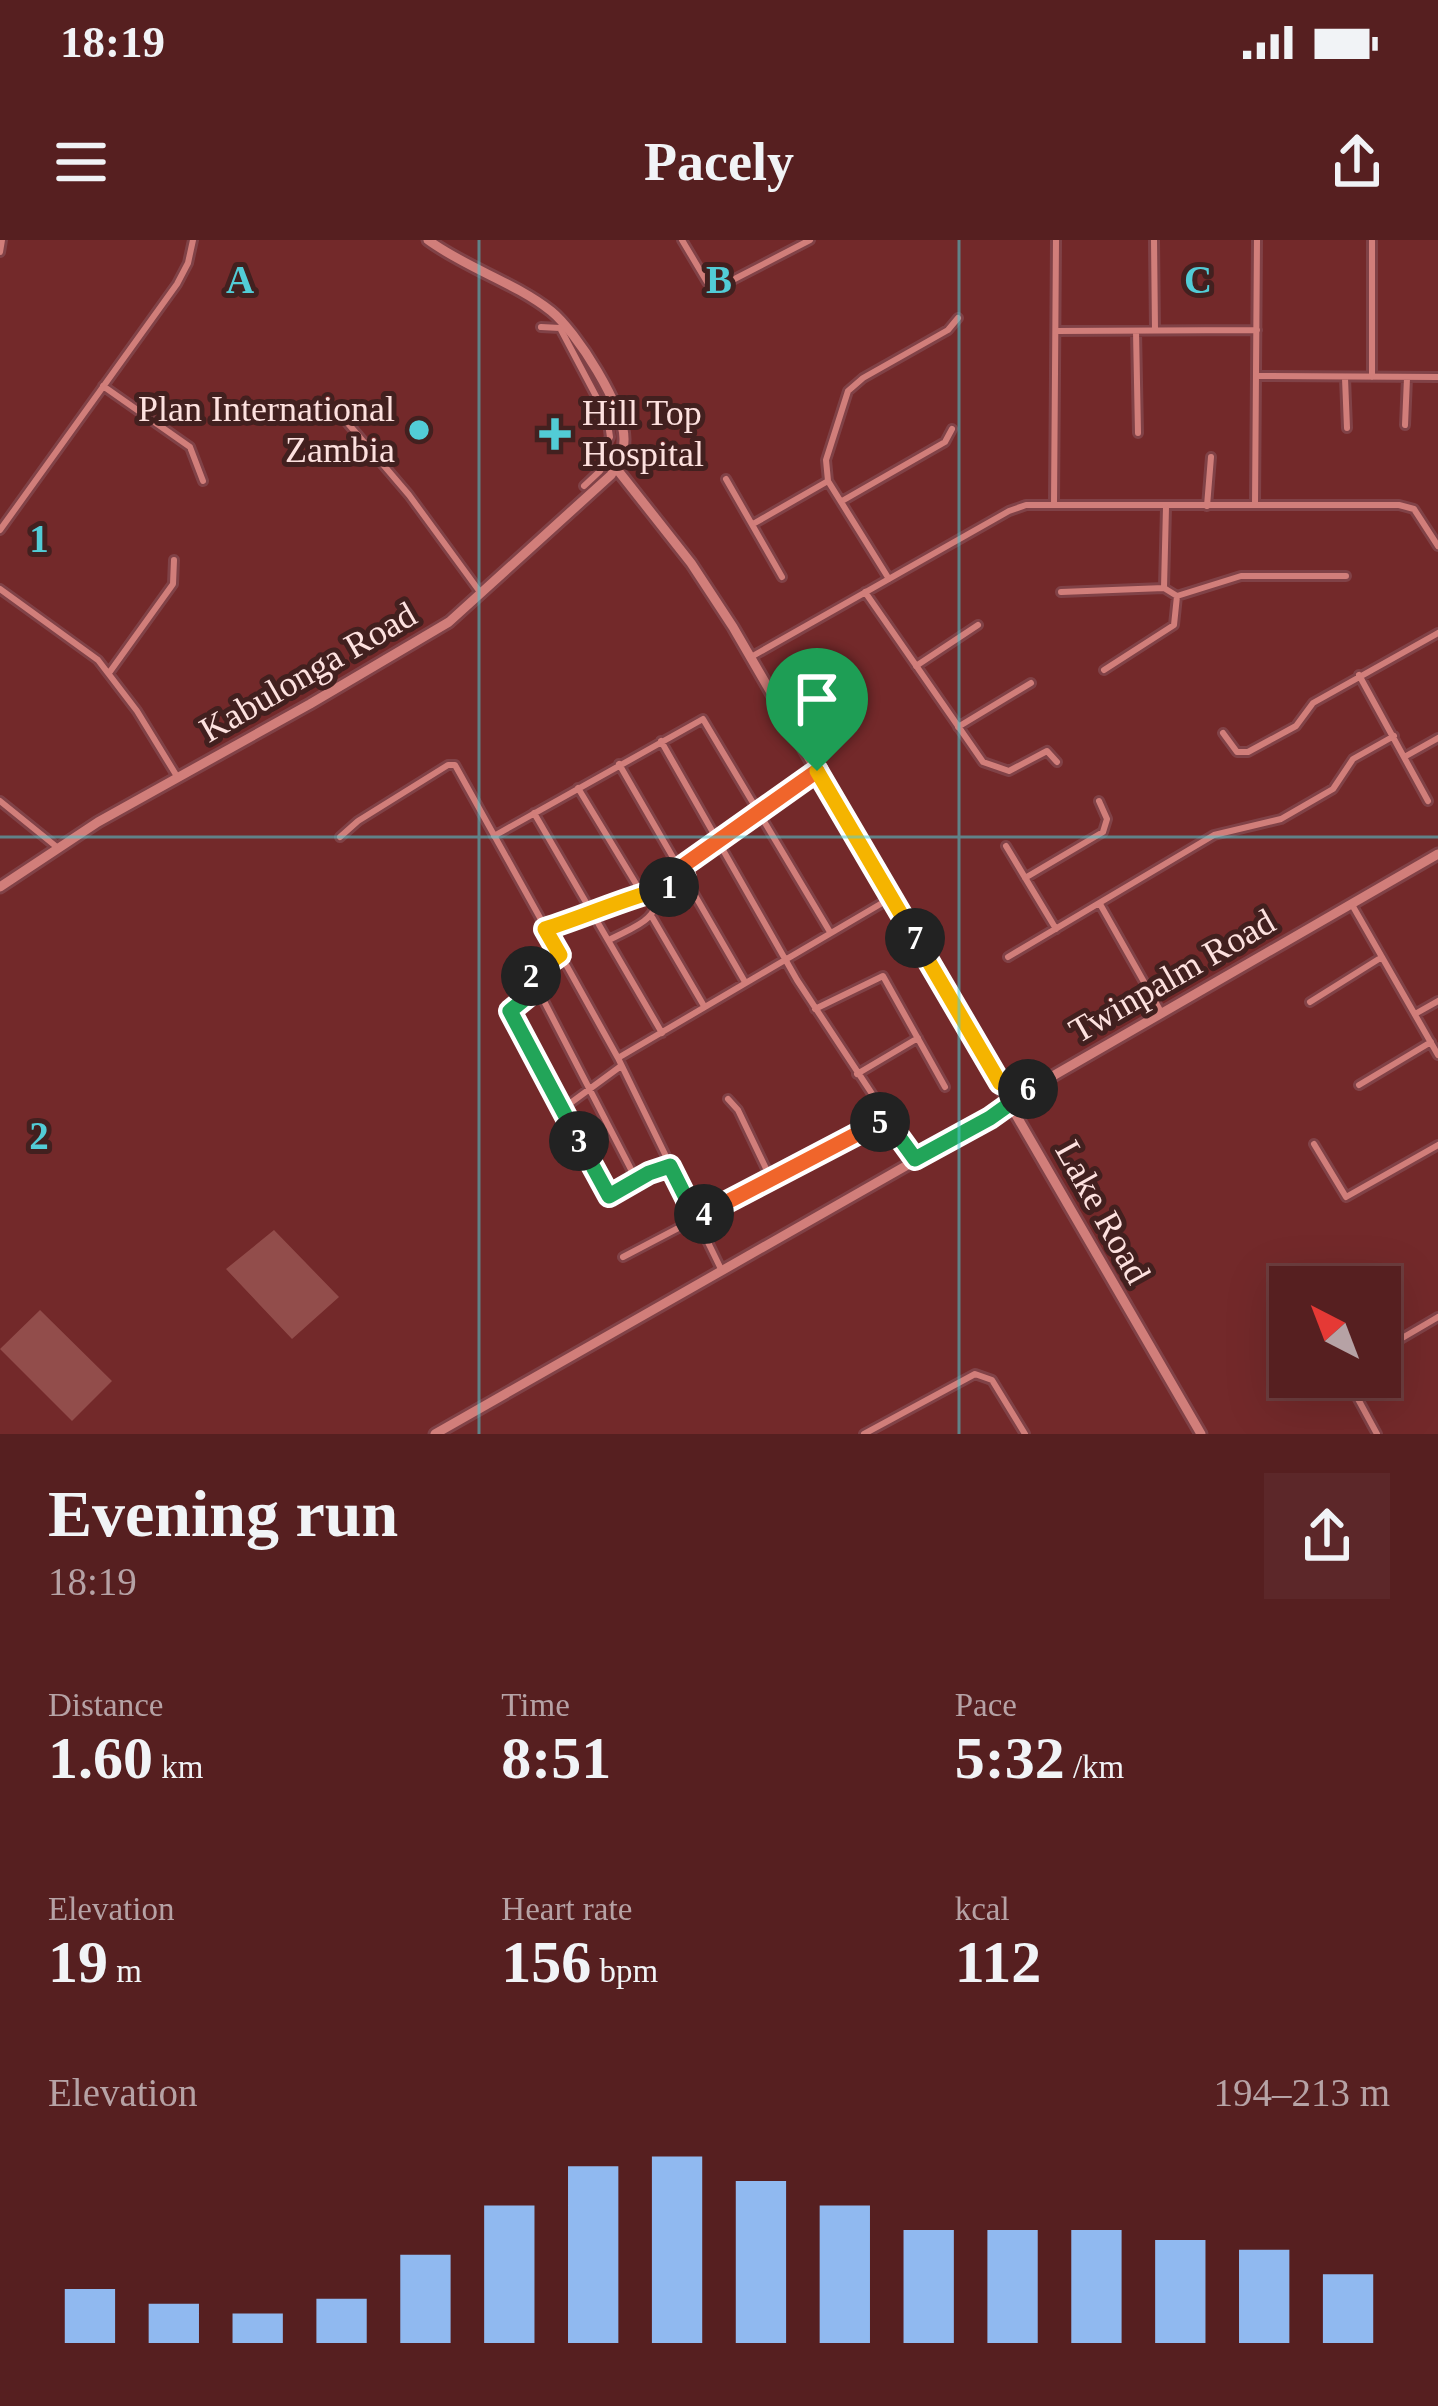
<!DOCTYPE html>
<meta charset="utf-8">
<style>
:root{--surface:#561f20;--page:#5c2729;--text:#f1f3f6;--muted:#b6a2a5;--line:#6c3d3e;--accent:#90b9f0}
body{margin:0;font-family:"Times New Roman",serif;background:var(--page);color:var(--text);height:100vh;display:flex;flex-direction:column;font-size:45px;white-space:nowrap}
*{box-sizing:border-box;margin:0}
p{font-size:39px;color:var(--muted)}
.icon{flex:none;width:66px;height:66px;fill:none;stroke:currentColor;stroke-width:2;stroke-linecap:round;stroke-linejoin:round}
.map{position:relative;height:1194px;overflow:hidden}
.sheet{display:flex;flex-direction:column;background:var(--surface);flex:1}
.sheet>*{flex:none}
.needle{width:78px;rotate:318deg}
.buttons{position:absolute;left:1269px;top:1026px;display:grid;gap:24px}
.buttons a{display:grid;place-items:center;width:132px;height:132px;border-radius:0px;background:var(--surface);box-shadow:0 12px 48px #0002,0 0 0 3px var(--line);font-size:60px}
.pin{position:absolute;display:grid;place-items:center;width:102px;height:102px;color:#fff;margin:-123px -51px;border-radius:50% 50% 50% 0;rotate:-45deg;box-shadow:0 0 12px #0007}
.pin .icon{rotate:45deg}
.km{position:absolute;width:60px;height:60px;margin:-30px;border-radius:50%;background:#222;color:#fff;font-size:33px;line-height:60px;text-align:center}
.round{display:grid;place-items:center;flex:none;width:126px;height:126px;border-radius:0px;background:var(--page)}
.headline{display:flex;align-items:center;justify-content:space-between;height:204px;padding:0 48px}
h1{font-size:66px;font-weight:800;line-height:90px}
.metrics{display:grid;grid-template-columns:repeat(3,1fr);gap:18px;height:204px;padding:12px 48px}
.metrics div{display:grid;align-content:center}
.metrics b{font-size:60px;font-weight:800}
.metrics small{font-size:33px;font-weight:400}
.metrics p{font-size:33px}
.chart{height:336px;padding:24px 48px}
.chart p{display:flex;justify-content:space-between}
.chart svg{width:100%;height:216px;margin-top:12px;stroke:var(--accent);stroke-width:6}
.status{display:flex;justify-content:space-between;align-items:center;height:84px;padding:0 60px;background:var(--surface);direction:ltr}
.status svg{height:33px;fill:currentColor}
header{display:flex;justify-content:space-between;align-items:center;height:156px;padding:0 48px;background:var(--surface);font-size:54px;font-weight:800}
.map>svg:first-child{display:block}
.green{fill:#924d4b}
.lines{fill:none;stroke-linecap:round;stroke-linejoin:round}
.minor-casing{stroke:#804247;stroke-width:12}
.secondary-casing{stroke:#804247;stroke-width:15}
.minor{stroke:#d17e7a;stroke-width:6}
.secondary{stroke:#d17e7a;stroke-width:9}
.split-1-casing{stroke:#fff;stroke-width:24}
.split-2-casing{stroke:#fff;stroke-width:24}
.split-3-casing{stroke:#fff;stroke-width:24}
.split-4-casing{stroke:#fff;stroke-width:24}
.split-5-casing{stroke:#fff;stroke-width:24}
.split-6-casing{stroke:#fff;stroke-width:24}
.split-7-casing{stroke:#fff;stroke-width:24}
.split-8-casing{stroke:#fff;stroke-width:24}
.split-1{stroke:#f0652b;stroke-width:15}
.split-2{stroke:#f5b400;stroke-width:15}
.split-3{stroke:#22a559;stroke-width:15}
.split-4{stroke:#22a559;stroke-width:15}
.split-5{stroke:#f0652b;stroke-width:15}
.split-6{stroke:#22a559;stroke-width:15}
.split-7{stroke:#f5b400;stroke-width:15}
.split-8{stroke:#f5b400;stroke-width:15}
.grid{fill:none;stroke:#52ccd6;stroke-width:3;stroke-opacity:0.55}
.poi-dot{fill:#52ccd6;stroke:#42201f;stroke-width:4.5}
.labels{text-anchor:middle;dominant-baseline:central;stroke-width:10;stroke-linejoin:round;paint-order:stroke}
.poi-label{font-size:36px;fill:#fde1df;stroke:#42201f;text-anchor:end}
.street-label{font-size:36px;fill:#fde1df;stroke:#42201f}
.grid-label{font-size:39px;text-anchor:middle;font-weight:bold;fill:#52ccd6;stroke:#42201f;stroke-width:10;stroke-linejoin:round;paint-order:stroke}
</style>
<div class="status"><b>18:19</b><svg viewBox="0 0 49 12"><path d="M0 12V9h3v3zM5 12V6h3v6zM10 12V3h3v9zM15 12V0h3v12zM26 1h20v11H26zM47 4h2v5h-2z"/></svg></div>
<header><svg class="icon" aria-label="menu" viewBox="0 0 24 24"><path d="M4 6h16M4 12h16M4 18h16"/></svg>Pacely<svg class="icon" aria-label="share" viewBox="0 0 24 24"><path d="M12 15V3M7 8l5-5 5 5M5 13v7h14v-7"/></svg></header>
<div class="map">
<svg width="1438" height="1194" viewBox="0 0 1438 1194">
<rect width="100%" height="100%" fill="#73292a"/>
<path class="green" d="M274,990l65,67 -47,42 -66,-70z
M40,1070l72,71 -40,40 -72,-72z"/>
<g class="lines">
<g class="minor-casing">
<path id="minor" d="M682,0l25,42 12,5 91,-47
M1154,0l1,90
M1372,1v136
M0,12l2,-12
M541,87l19,1 47,89 3,20 -4,8 1,14 -7,12 -16,15
M1056,91l201,-1
M1136,91l2,102
M1257,136l181,1
M1345,138l2,50
M103,146l87,61 13,34
M345,180l64,75 71,97
M1405,185l2,-47
M726,239l56,98
M842,261l103,-59 7,-13
M1054,265l2,-265
M1255,265l2,-265
M1207,266l4,-49
M1166,267l-2,81 13,8 64,-20h105
M753,284l75,-43
M0,290l177,-246 11,-21 5,-23
M889,339l-61,-98 -2,-21 22,-69 15,-13 85,-48 10,-12
M0,349l98,71 39,51 41,67
M865,352l118,170 26,9 38,-20 10,11
M1061,352l103,-4
M751,417l258,-146 17,-6h373l15,4 24,37
M916,426l62,-41
M1104,430l70,-45 3,-29
M109,433l64,-89 1,-24
M1359,435l69,126
M958,487l73,-44
M1223,493l14,19h11l48,-26 17,-23 125,-70
M661,501l136,239 118,179
M1406,516l32,-18
M619,524l126,218
M578,548l63,104
M0,561l58,47
M534,573l128,220
M494,596l209,-117 127,213
M340,597l18,-16 90,-56h7l163,293 103,211
M1006,606l50,83
M680,629l137,-98
M1025,638l78,-46 4,-13 -8,-18
M1351,663l87,152
M1100,664l61,108
M652,677l52,89
M545,689l32,-9 71,-30 21,-3 16,-9
M609,700c24,-13 52,-19 47,-50
M560,715l-29,21 105,203
M1008,717l206,-122 67,-16 52,-30 20,-30 41,-23
M538,748l-28,23 99,185 61,-30
M1310,762l72,-45
M815,769l68,-33 62,111
M1415,774l23,-13
M618,818l271,-159
M857,834l61,-36
M1359,845l72,-43
M728,859l10,11 33,69
M561,870l60,-44
M1314,904l32,53 92,-52
M623,1017l263,-138
M1380,1111l58,-34
M1346,1137l31,57
M864,1194l111,-60 17,6 33,54"/>
</g>
<g class="secondary-casing">
<path id="secondary" d="M616,228l75,95 42,64 468,807
M0,647l98,-65 212,-118 139,-82 162,-147c6,-10 13,-22 13,-35 1,-32 -48,-109 -73,-129 -37,-29 -85,-43 -123,-71
M435,1194l555,-316 42,-30 406,-234"/>
</g>
<use href="#minor" class="minor"/>
<use href="#secondary" class="secondary"/>
</g>
<g class="lines">
<g class="split-1-casing">
<path id="split-1" d="M669,647l16,-9 -5,-10 137,-97"/>
</g>
<g class="split-2-casing">
<path id="split-2" d="M531,736l29,-21 -15,-26c42,-13 82,-32 124,-42"/>
</g>
<g class="split-3-casing">
<path id="split-3" d="M531,736l7,12 -28,23 69,130"/>
</g>
<g class="split-4-casing">
<path id="split-4" d="M579,901l30,55 40,-23 21,-7 26,52 8,-4"/>
</g>
<g class="split-5-casing">
<path id="split-5" d="M704,974l176,-92"/>
</g>
<g class="split-6-casing">
<path id="split-6" d="M880,882l6,-3 29,40 75,-41 42,-30 -4,1"/>
</g>
<g class="split-7-casing">
<path id="split-7" d="M915,698l85,145 16,7 12,-1"/>
</g>
<g class="split-8-casing">
<path id="split-8" d="M817,531l98,167"/>
</g>
<use href="#split-1" class="split-1"/>
<use href="#split-2" class="split-2"/>
<use href="#split-3" class="split-3"/>
<use href="#split-4" class="split-4"/>
<use href="#split-5" class="split-5"/>
<use href="#split-6" class="split-6"/>
<use href="#split-7" class="split-7"/>
<use href="#split-8" class="split-8"/>
</g>
<path class="grid" d="M479,0v1194M959,0v1194M0,597h1438"/>
<g class="poi-dot">
<circle cx="419" cy="190" r="12"/>
<path d="M549 176h12v12h12v12h-12v12h-12v-12h-12v-12h12z"/>
</g>
<g class="labels">
<g class="poi-label">
<text x="395" y="169">Plan International<tspan x="395" dy="41">Zambia</tspan></text>
<text x="582" y="173" text-anchor="start">Hill Top<tspan x="582" dy="41">Hospital</tspan></text>
</g>
<g class="street-label">
<text transform="translate(308 432) rotate(-30)">Kabulonga Road</text>
<text transform="translate(1172 736) rotate(-30)">Twinpalm Road</text>
<text transform="translate(1103 972) rotate(61)">Lake Road</text>
</g>
</g>
<g class="grid-label">
<text x="240" y="53">A</text>
<text x="719" y="53">B</text>
<text x="1198" y="53">C</text>
<text x="39" y="312">1</text>
<text x="39" y="909">2</text>
</g>
</svg>
<div class="buttons">
<a><svg class="needle" viewBox="-14 -14 28 28"><path d="M0-13l5 13h-10z" fill="#e53935"/><path d="M0 13l5-13h-10z" fill="#b6a2a5"/></svg></a>
</div>
<div class="pin" style="left:817px;top:531px;background:#1e9e55"><svg class="icon" aria-label="arrive" viewBox="0 0 24 24"><path d="M6 21V4h12l-3 4 3 4H6"/></svg></div>
<b class="km" style="left:669px;top:647px">1</b>
<b class="km" style="left:531px;top:736px">2</b>
<b class="km" style="left:579px;top:901px">3</b>
<b class="km" style="left:704px;top:974px">4</b>
<b class="km" style="left:880px;top:882px">5</b>
<b class="km" style="left:1028px;top:849px">6</b>
<b class="km" style="left:915px;top:698px">7</b>
</div>
<section class="sheet">
<div class="headline"><div><h1>Evening run</h1><p>18:19</p></div><a class="round"><svg class="icon" aria-label="share" viewBox="0 0 24 24"><path d="M12 15V3M7 8l5-5 5 5M5 13v7h14v-7"/></svg></a></div>
<div class="metrics">
<div><p>Distance</p><b>1.60<small> km</small></b></div>
<div><p>Time</p><b>8:51</b></div>
<div><p>Pace</p><b>5:32<small> /km</small></b></div>
</div>
<div class="metrics">
<div><p>Elevation</p><b>19<small> m</small></b></div>
<div><p>Heart rate</p><b>156<small> bpm</small></b></div>
<div><p>kcal</p><b>112</b></div>
</div>
<div class="chart"><p><span>Elevation</span>194–213 m</p>
<svg viewBox="0 0 160 44" preserveAspectRatio="none"><path d="M5 44V33M15 44V36M25 44V38M35 44V35M45 44V26M55 44V16M65 44V8M75 44V6M85 44V11M95 44V16M105 44V21M115 44V21M125 44V21M135 44V23M145 44V25M155 44V30"/></svg>
</div>
</section>
